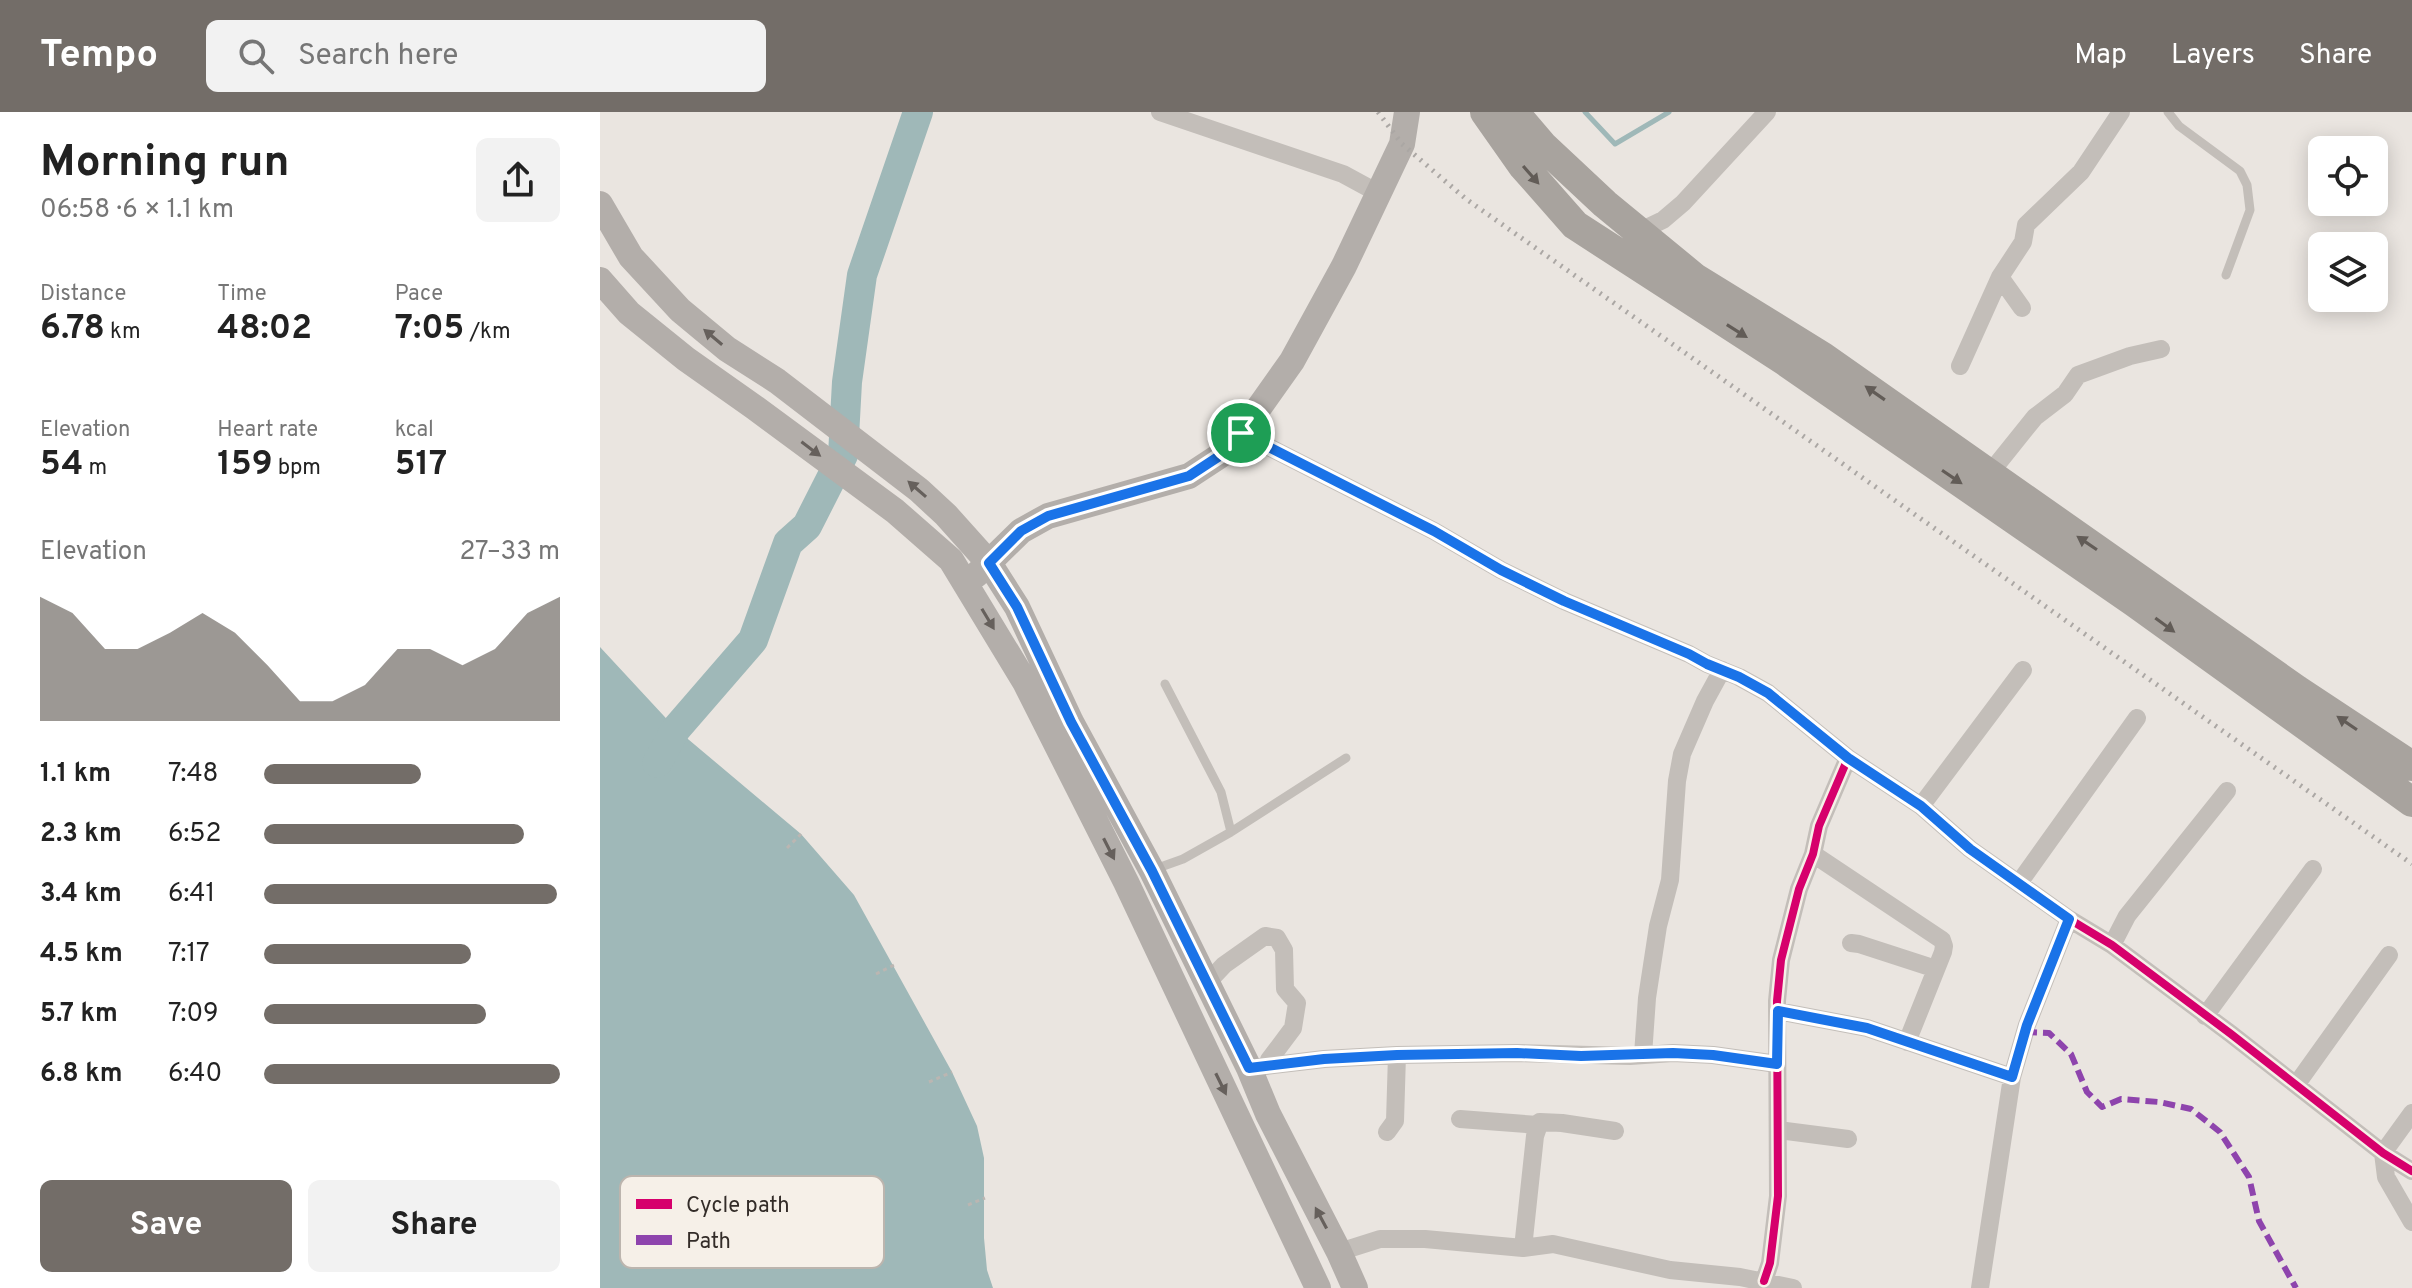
<!DOCTYPE html>
<meta charset="utf-8">
<style>
:root{--surface:#fff;--page:#f2f2f2;--text:#222;--muted:#767676;--accent:#736d68}
body{margin:0;font-family:Overpass,sans-serif;background:var(--page);color:var(--text);height:100vh;display:flex;flex-direction:column;font-size:30px;white-space:nowrap}
*{box-sizing:border-box;margin:0}
p{font-size:26px;color:var(--muted)}
.icon{flex:none;width:44px;height:44px;fill:none;stroke:currentColor;stroke-width:2;stroke-linecap:round;stroke-linejoin:round}
.map{position:relative;flex:1;overflow:hidden}
.panel{display:flex;flex-direction:column;background:var(--surface);width:600px}
.panel>*{flex:none}
.buttons{position:absolute;left:1708px;top:24px;display:grid;gap:16px}
.buttons a{display:grid;place-items:center;width:80px;height:80px;border-radius:12px;background:var(--surface);box-shadow:0 4px 20px #0003;font-size:40px}
.pin{position:absolute;display:grid;place-items:center;width:68px;height:68px;color:#fff;margin:-34px;border:4px solid #fff;border-radius:50%;box-shadow:0 2px 8px #0007}
.round{display:grid;place-items:center;flex:none;width:84px;height:84px;border-radius:12px;background:var(--page)}
.head{display:flex;align-items:center;justify-content:space-between;height:136px;padding:0 40px}
h1{font-size:44px;font-weight:700;line-height:60px}
.stats{display:grid;grid-template-columns:repeat(3,1fr);gap:12px;height:136px;padding:8px 40px}
.stats div{display:grid;align-content:center}
.stats b{font-size:34px;font-weight:700}
.stats small{font-size:22px;font-weight:400}
.stats p{font-size:22px}
.chart{height:224px;padding:16px 40px}
.chart p{display:flex;justify-content:space-between}
.chart svg{width:100%;height:144px;margin-top:8px;fill:var(--accent);opacity:.7}
.cta{display:flex;gap:16px;margin-top:auto;padding:16px 40px}
.cta a{flex:1;height:92px;border-radius:12px;background:var(--accent);color:#fff;font-size:32px;font-weight:700;line-height:92px;text-align:center}
.cta a+a{background:var(--page);color:var(--text)}
ul{padding:0 40px;list-style:none;font-size:26px}
li{display:grid;grid-template-columns:128px 96px 1fr;align-items:center;height:60px}
li i{height:20px;border-radius:10px;background:var(--accent)}
header{display:flex;align-items:center;gap:48px;box-sizing:border-box;height:112px;padding:0 40px;background:var(--accent);color:#fff}
header strong{font-size:38px}
nav{display:flex;gap:44px;margin-inline-start:auto;font-size:28px}
.search{width:560px;height:72px;background:var(--page);display:flex;align-items:center;gap:20px;box-sizing:border-box;padding:0 28px;border-radius:12px;color:var(--muted);font-size:30px}
main{display:flex;flex:1;min-height:0}
.map>svg:first-child{display:block}
.water{fill:#9fb8b8}
.lines{fill:none;stroke-linecap:round;stroke-linejoin:round}
.stream{stroke:#9fb8b8;stroke-width:5}
.river{stroke:#9fb8b8;stroke-width:30}
.path{stroke:#bbb6b2;stroke-width:3;stroke-dasharray:4 4;stroke-linecap:butt}
.lane{stroke:#c3beb9;stroke-width:9}
.street{stroke:#c3beb9;stroke-width:18}
.secondary{stroke:#b3aeaa;stroke-width:26}
.primary{stroke:#a8a39e;stroke-width:30}
.rail{stroke:#aba7a4;stroke-width:5;stroke-dasharray:2 6;stroke-linecap:butt}
.quiet{stroke:#8e44ad;stroke-width:6;stroke-dasharray:12 6;stroke-linecap:butt}
.cycleway-casing{stroke:#f6f0e8;stroke-width:13}
.cycleway{stroke:#d6006c;stroke-width:8}
.oneway{fill:#625c57}
.oneway2{fill:#66605c}
.route-casing{stroke:#fff;stroke-width:16}
.route{stroke:#1a73e8;stroke-width:10}
.key{fill:#f6f0e8;stroke:#bcb5ae;stroke-width:2}
.key-label{font-size:22px;fill:#332c28}
</style>
<header>
<strong>Tempo</strong>
<div class="search"><svg class="icon" aria-label="search" viewBox="0 0 24 24"><circle cx="10" cy="10" r="6"/><path d="M15 15l6 6"/></svg>Search here</div>
<nav><a>Map</a><a>Layers</a><a>Share</a></nav>
</header>
<main>
<section class="panel">
<div class="head"><div><h1>Morning run</h1><p>06:58 · 6 × 1.1 km</p></div><a class="round"><svg class="icon" aria-label="share" viewBox="0 0 24 24"><path d="M12 15V3M7 8l5-5 5 5M5 13v7h14v-7"/></svg></a></div>
<div class="stats">
<div><p>Distance</p><b>6.78<small> km</small></b></div>
<div><p>Time</p><b>48:02</b></div>
<div><p>Pace</p><b>7:05<small> /km</small></b></div>
</div>
<div class="stats">
<div><p>Elevation</p><b>54<small> m</small></b></div>
<div><p>Heart rate</p><b>159<small> bpm</small></b></div>
<div><p>kcal</p><b>517</b></div>
</div>
<div class="chart"><p><span>Elevation</span>27–33 m</p>
<svg viewBox="0 0 160 44" preserveAspectRatio="none"><path d="M0 44V6L10 11L20 22L30 22L40 17L50 11L60 17L70 27L80 38L90 38L100 33L110 22L120 22L130 27L140 22L150 11L160 6V44z"/></svg>
</div>
<ul>
<li><b>1.1 km</b>7:48<i style="width:53%"></i></li>
<li><b>2.3 km</b>6:52<i style="width:88%"></i></li>
<li><b>3.4 km</b>6:41<i style="width:99%"></i></li>
<li><b>4.5 km</b>7:17<i style="width:70%"></i></li>
<li><b>5.7 km</b>7:09<i style="width:75%"></i></li>
<li><b>6.8 km</b>6:40<i style="width:100%"></i></li>
</ul>
<div class="cta"><a>Save</a><a>Share</a></div>
</section>
<div class="map">
<svg width="1812" height="1176" viewBox="0 0 1812 1176">
<rect width="100%" height="100%" fill="#eae5e0"/>
<path class="water" d="M0,535l76,82 125,105 53,61 98,177 25,54 7,32v80l3,32 6,18h-393z"/>
<g class="lines">
<path class="stream" d="M985,0l30,32 54,-32"/>
<path class="river" d="M57,651l19,-34 77,-89 35,-97 19,-17 36,-71 4,-73 15,-107 56,-163"/>
<path class="path" d="M187,736l14,-14
M276,862l18,-9
M329,970l23,-10
M368,1093l17,-7"/>
<path class="lane" d="M1568,0l11,14 61,45 7,14 3,25 -24,65
M631,720l115,-74
M555,757l28,-10 48,-27 -10,-40 -56,-108"/>
<path class="street" d="M560,0l183,62 35,19
M1040,119l23,-11 20,-17 84,-91
M1400,165l22,31
M1360,254l40,-89 23,-35 3,-17 55,-53 40,-60
M641,321l193,98 67,39 63,31 125,53 18,10 32,13 29,16 80,65 73,48 49,43 99,70 43,26 119,89 152,119 29,18
M1390,361l45,-56 30,-23 13,-19 52,-19 31,-7
M1321,694l102,-136
M1213,742l129,86 2,6 -1,6 -36,90
M1419,771l118,-165
M1251,831l8,1 77,25
M1512,833l15,-29 100,-125
M607,871l17,-18 41,-29 12,2 7,12 1,39 12,14 -4,25 -24,32 -2,6
M1178,899l89,17 145,49
M1605,904l108,-147
M1043,943l4,-57 11,-72 12,-46 7,-99 5,-27 23,-53 17,-31
M649,956l75,-9 73,-4 120,-2 113,3 43,-3 40,2 64,9
M1696,973l93,-130
M1812,1001l-29,40 3,24 26,45
M860,1007l78,6
M1178,1018l70,9
M787,1020l8,-11 2,-66
M923,1136l12,-112 5,-14 22,1 53,8
M739,1140l41,-13h45l98,9 30,-4 117,26 70,7 53,11
M1164,1169l6,-18 8,-67 -1,-195 4,-41 18,-71 14,-35 6,-28 29,-68
M1380,1176l32,-211 15,-52 42,-106"/>
<path class="secondary" d="M0,92l31,53 49,53 47,39 50,32 142,109 27,25 43,48 28,44 54,115 81,149 97,197 19,46 71,138 16,36
M0,168l29,33 57,46 68,48 141,104 56,49 74,122 101,200 192,406
M376,463l45,-44 27,-15 141,-40 32,-21 20,-22 51,-72 52,-95 58,-122 5,-32"/>
<path class="primary" d="M885,0l38,54 52,59 210,136 349,241 278,200
M914,0l29,34 62,58 90,74 128,79 474,333 115,76"/>
<path class="rail" d="M778,0l24,32 64,55 946,665"/>
<path class="quiet" d="M1425,920l24,1 22,21 16,38 15,15 19,-8 38,3 32,7 29,23 29,45 10,44 37,67"/>
<g class="cycleway-casing">
<path id="cycleway" d="M641,321l193,98 67,39 63,31 125,53 18,10 32,13 29,16 80,65 73,48 49,43 99,70 43,26 119,89 152,119 29,18
M649,956l75,-9 73,-4 120,-2 113,3 43,-3 40,2 64,9
M1164,1169l6,-18 8,-67 -1,-195 4,-41 18,-71 14,-35 6,-28 29,-68"/>
</g>
<use href="#cycleway" class="cycleway"/>
</g>
<defs><path id="oneway-solid" d="M-6-.8H1V-3.2L6.5 0L1 3.2V.8H-6Z" transform="scale(2)"/></defs>
<g class="oneway">
<use href="#oneway-solid" transform="translate(931 63) rotate(49)"/>
<use href="#oneway-solid" transform="translate(1137 219) rotate(32)"/>
<use href="#oneway-solid" transform="translate(1275 281) rotate(-145)"/>
<use href="#oneway-solid" transform="translate(1352 365) rotate(34)"/>
<use href="#oneway-solid" transform="translate(1487 431) rotate(-146)"/>
<use href="#oneway-solid" transform="translate(1565 513) rotate(36)"/>
<use href="#oneway-solid" transform="translate(1747 611) rotate(-146)"/>
</g>
<g class="oneway2">
<use href="#oneway-solid" transform="translate(113 225) rotate(-140)"/>
<use href="#oneway-solid" transform="translate(211 337) rotate(37)"/>
<use href="#oneway-solid" transform="translate(317 377) rotate(-139)"/>
<use href="#oneway-solid" transform="translate(388 507) rotate(59)"/>
<use href="#oneway-solid" transform="translate(509 737) rotate(63)"/>
<use href="#oneway-solid" transform="translate(621 972) rotate(64)"/>
<use href="#oneway-solid" transform="translate(721 1106) rotate(-118)"/>
</g>
<g class="lines">
<g class="route-casing">
<path id="route" d="M641,321l193,98 67,39 63,31 125,53 18,10 32,13 29,16 80,65 73,48 49,43 99,70 -42,106 -15,52 -145,-49 -89,-17 -1,53 -64,-9 -40,-2 -92,3 -64,-3 -120,2 -73,4 -75,9 -97,-197 -81,-149 -54,-115 -28,-44 32,-32 27,-15 141,-40 32,-21z"/>
</g>
<use href="#route" class="route"/>
</g>
<rect x="20" y="1064" width="264" height="92" rx="12" class="key"/>
<rect x="36" y="1087" width="36" height="10" fill="#d6006c"/>
<rect x="36" y="1123" width="36" height="10" fill="#8e44ad"/>
<g class="key-label">
<text x="86" y="1100">Cycle path</text>
<text x="86" y="1136">Path</text>
</g>
</svg>
<div class="buttons">
<a><svg class="icon" aria-label="locate" viewBox="0 0 24 24"><circle cx="12" cy="12" r="6"/><path d="M12 2v4M12 18v4M2 12h4M18 12h4"/></svg></a>
<a><svg class="icon" aria-label="layers" viewBox="0 0 24 24"><path d="M12 4l9 5-9 5-9-5zM3 14l9 5 9-5"/></svg></a>
</div>
<div class="pin" style="left:641px;top:321px;background:#1e9e55"><svg class="icon" aria-label="arrive" viewBox="0 0 24 24"><path d="M6 21V4h12l-3 4 3 4H6"/></svg></div>
</div>
</main>
